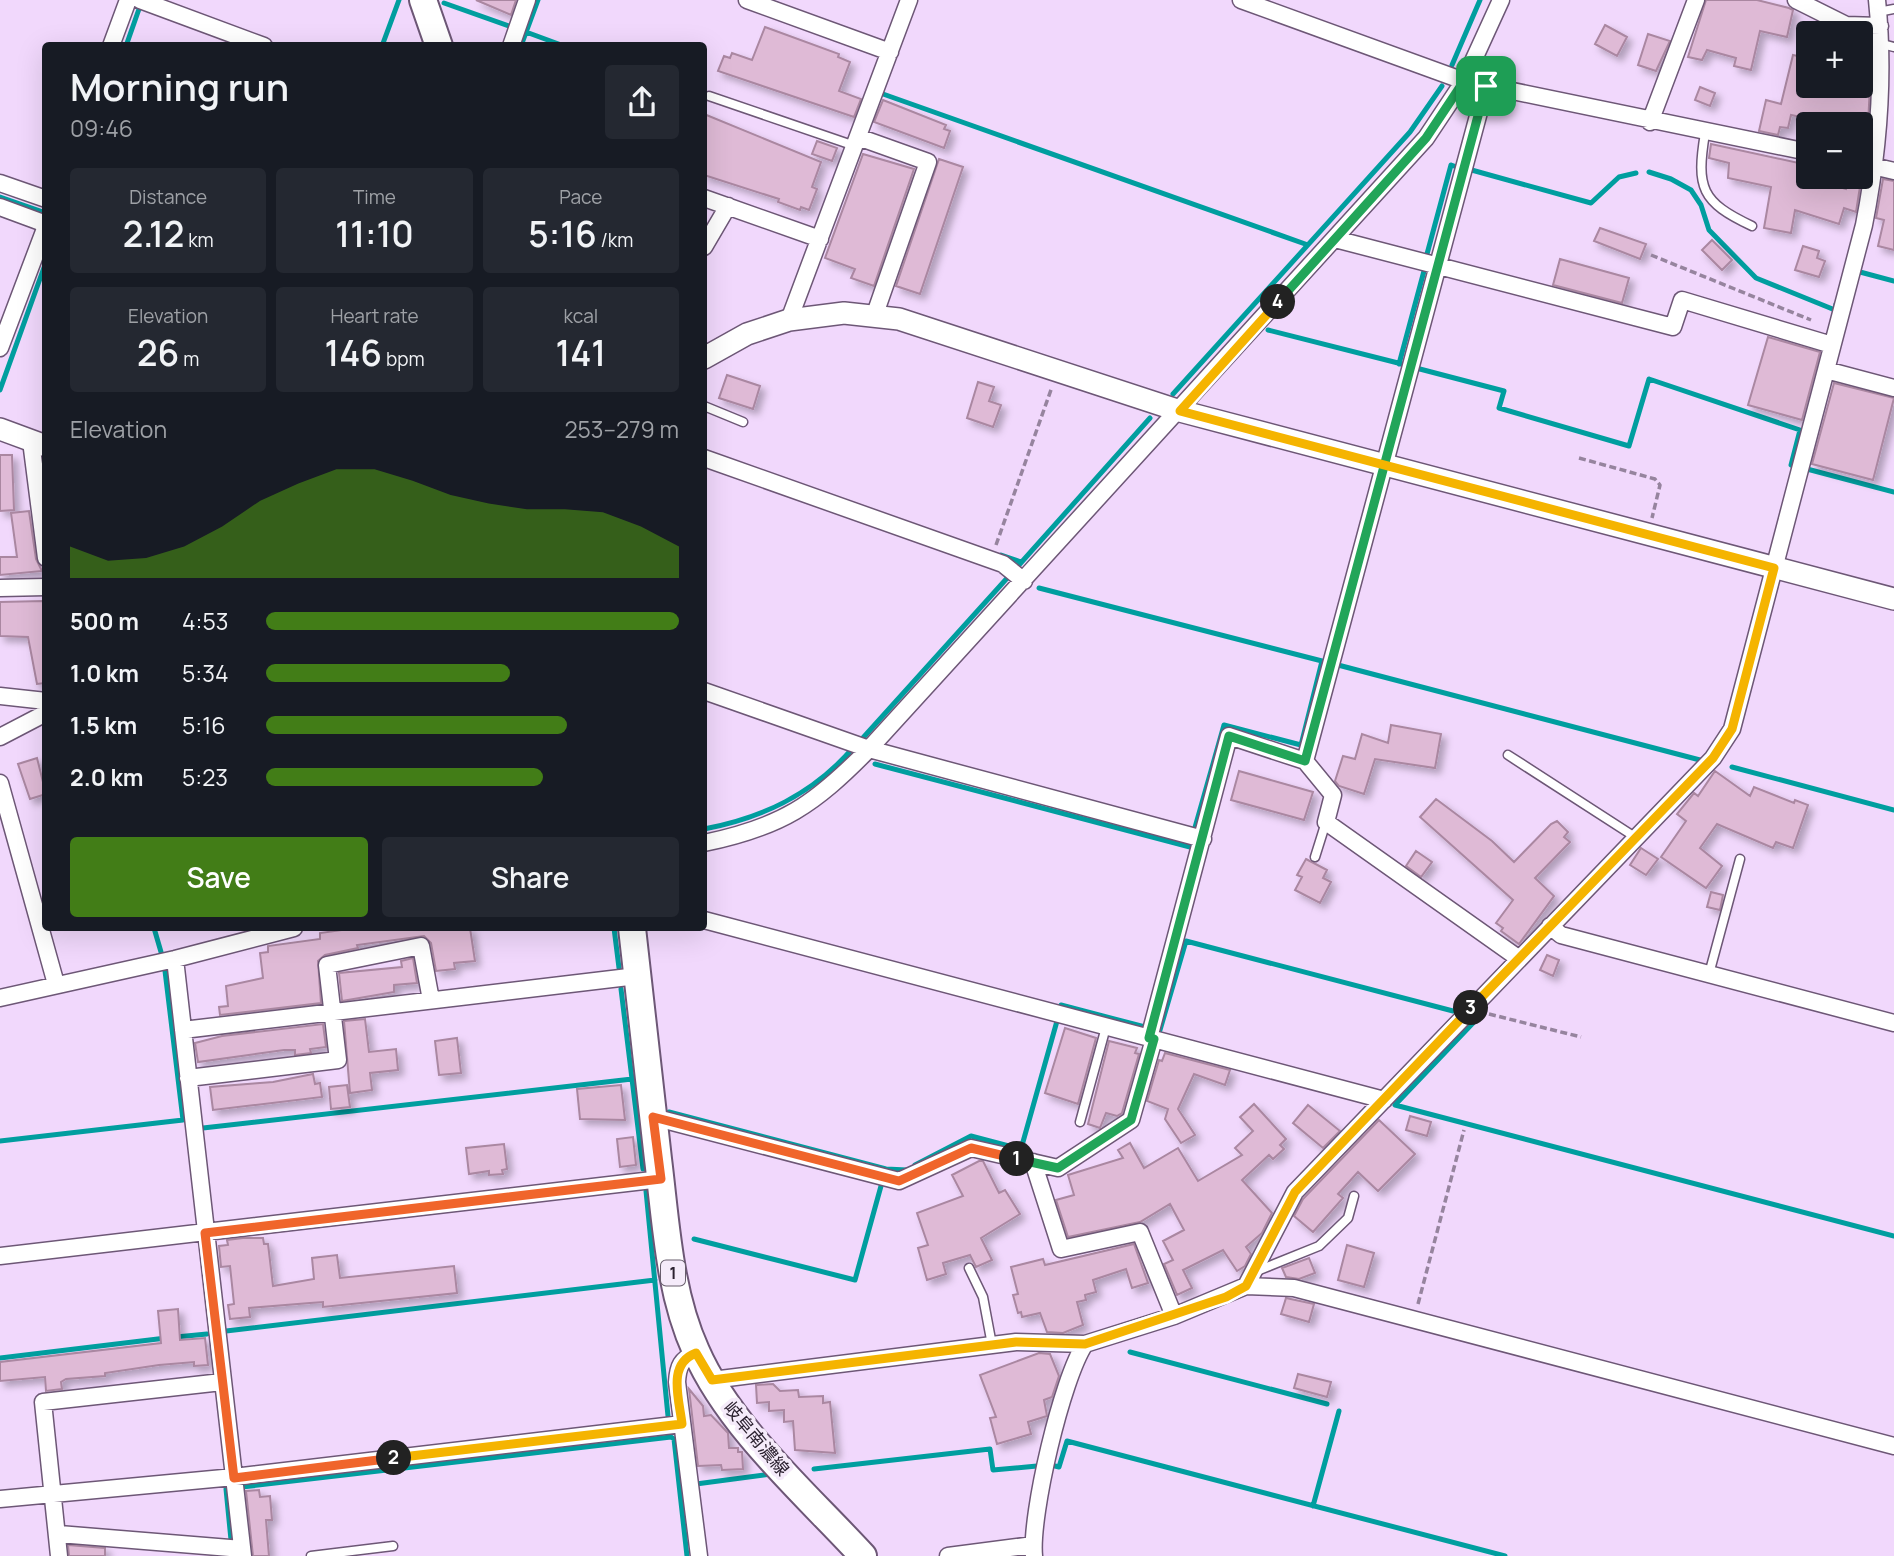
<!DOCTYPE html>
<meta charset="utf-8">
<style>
:root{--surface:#171b24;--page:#242831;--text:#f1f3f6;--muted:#9ea1a6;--accent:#427d17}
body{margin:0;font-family:Manrope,"Noto Sans JP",sans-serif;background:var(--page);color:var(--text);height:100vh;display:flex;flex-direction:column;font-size:26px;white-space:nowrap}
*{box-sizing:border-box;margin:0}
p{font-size:23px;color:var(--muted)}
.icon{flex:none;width:38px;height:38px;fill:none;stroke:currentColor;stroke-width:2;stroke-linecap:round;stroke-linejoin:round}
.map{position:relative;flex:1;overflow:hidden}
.panel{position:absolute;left:42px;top:42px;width:665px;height:889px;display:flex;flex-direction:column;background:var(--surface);border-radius:7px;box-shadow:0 7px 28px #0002}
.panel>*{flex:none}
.tools{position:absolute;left:1796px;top:21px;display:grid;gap:14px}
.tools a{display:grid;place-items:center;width:77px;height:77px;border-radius:7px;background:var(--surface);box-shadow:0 7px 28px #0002;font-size:35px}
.pin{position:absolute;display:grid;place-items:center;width:60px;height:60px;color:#fff;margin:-30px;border-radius:14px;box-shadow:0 4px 10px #0006}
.km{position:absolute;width:35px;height:35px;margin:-18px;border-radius:50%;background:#222;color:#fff;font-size:19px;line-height:35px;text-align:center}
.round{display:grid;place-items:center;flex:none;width:74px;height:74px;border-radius:7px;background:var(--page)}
.headline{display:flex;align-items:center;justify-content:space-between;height:119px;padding:0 28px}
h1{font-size:38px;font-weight:600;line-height:52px}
.metrics{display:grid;grid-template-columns:repeat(3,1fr);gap:10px;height:119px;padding:7px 28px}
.metrics div{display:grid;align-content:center;border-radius:7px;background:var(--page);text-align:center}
.metrics b{font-size:35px;font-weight:600}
.metrics small{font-size:19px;font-weight:400}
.metrics p{font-size:19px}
.chart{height:196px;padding:14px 28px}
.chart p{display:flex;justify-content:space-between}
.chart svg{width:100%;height:126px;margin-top:7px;fill:var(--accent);opacity:.7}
.button{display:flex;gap:14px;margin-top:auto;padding:14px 28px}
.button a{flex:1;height:80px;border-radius:7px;background:var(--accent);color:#fff;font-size:28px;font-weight:600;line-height:80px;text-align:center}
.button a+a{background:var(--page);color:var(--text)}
ul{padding:0 28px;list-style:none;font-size:23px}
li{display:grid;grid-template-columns:112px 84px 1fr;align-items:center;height:52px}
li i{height:18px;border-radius:9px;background:var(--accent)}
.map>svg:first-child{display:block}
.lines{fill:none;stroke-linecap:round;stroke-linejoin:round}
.stream{stroke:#009e9f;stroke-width:5}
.building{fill:#dfbad6;stroke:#aa87a1;stroke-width:2;filter:url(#shadow)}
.service-casing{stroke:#6d5776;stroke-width:11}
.minor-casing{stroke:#6d5776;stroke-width:19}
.tertiary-casing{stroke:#6d5776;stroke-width:24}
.primary-casing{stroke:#6d5776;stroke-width:30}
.path{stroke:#96849e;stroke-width:3.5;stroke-dasharray:7 3.5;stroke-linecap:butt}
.service{stroke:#fff;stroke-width:8}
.minor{stroke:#fff;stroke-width:16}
.tertiary{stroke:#fff;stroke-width:21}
.primary{stroke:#fff;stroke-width:26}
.split-1-casing{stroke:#fff;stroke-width:14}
.split-2-casing{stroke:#fff;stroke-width:14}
.split-3-casing{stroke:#fff;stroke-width:14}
.split-4-casing{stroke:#fff;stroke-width:14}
.split-5-casing{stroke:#fff;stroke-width:14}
.split-1{stroke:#22a559;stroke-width:9}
.split-2{stroke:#f0652b;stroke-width:9}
.split-3{stroke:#f5b400;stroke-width:9}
.split-4{stroke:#f5b400;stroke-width:9}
.split-5{stroke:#22a559;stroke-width:9}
.labels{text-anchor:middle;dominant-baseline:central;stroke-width:7;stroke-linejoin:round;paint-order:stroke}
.shield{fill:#f5ebfa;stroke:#685e6c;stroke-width:2}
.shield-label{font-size:16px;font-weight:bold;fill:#2b212f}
.street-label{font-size:18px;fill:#2b212f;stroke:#f5ebfa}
</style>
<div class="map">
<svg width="1894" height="1556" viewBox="0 0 1894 1556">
<defs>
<filter id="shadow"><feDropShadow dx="5" dy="5" stdDeviation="3.5" flood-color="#0004"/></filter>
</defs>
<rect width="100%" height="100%" fill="#f1d8fc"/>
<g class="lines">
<path class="stream" d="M444,3l68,24
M526,32l38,14
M126,46l13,-37
M382,46l17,-46
M521,46l17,-46
M1452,65l28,-65
M883,94l425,151
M1468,169l123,34 28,-26 17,-4
M1649,172l22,7 20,11 10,15 8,25 47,48 79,32 1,-6
M0,197l46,16
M1427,254l24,-89 3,1
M1860,272l34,9
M1268,330l134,34
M1399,364l25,-93
M1416,368l88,23 -5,17 130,38 20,-67 151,51 -9,35 4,1
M0,390l46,-128
M1173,394l237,-262 32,-46
M1807,469l87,23
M1001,555l20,7
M1019,565l131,-147
M1039,588l283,73 -21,84 -77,-20 -30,106
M1338,665l362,95
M861,740l148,-164
M875,764l315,83
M1732,767l162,43
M704,829c59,-11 109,-35 149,-81
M154,928l7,24
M614,928l5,40
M621,989l22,180
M1061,1005l84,22
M1473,1023l-78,82 499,131
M1160,1030l26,-89 267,70
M669,1112l217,57 21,1
M203,1128l429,-49
M0,1141l183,-21 -18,-149
M915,1165l56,-29 50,13 36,-128
M646,1191l22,225
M694,1239l161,41 26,-94
M226,1331l429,-51
M176,1337l31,-3
M1130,1352l197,52
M0,1358l166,-20
M1055,1466l4,1 8,-26 438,115
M814,1469l176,-20 3,21 44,-4
M696,1484l75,-10
M242,1487l429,-50 3,2 13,117
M226,1489l5,51
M1313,1506l26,-95"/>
</g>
<path class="building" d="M476,0h40l-5,15z
M1706,0h51l32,8 4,2 -6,27 -27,-6 -9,39 -17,-4 2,-8 -29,-8 -5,10 -14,-3z
M1605,25l22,12 -10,19 -22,-12z
M765,27l74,27 -1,3 12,5 -11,29 22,8 -7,18 -136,-46 6,-15 6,2 2,-5 20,7z
M1648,34l22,7 -14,30 -18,-6z
M1793,55l15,3v28h62l-2,38 -38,-1 -39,-8 -3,13 -8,-1 -2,8 -19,-4 7,-31 15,4z
M1700,87l15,6 -5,13 -15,-6z
M883,100l63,25 -2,4 6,2 -6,17 -70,-26z
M704,114l117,48 -9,25 5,2 -8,21 -8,-3 -1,3 -22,-8 1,-3 -75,-24z
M817,141l20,7 -5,13 -20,-7z
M1711,144l97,21v12h11l-1,4 28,8 3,-12 13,-3 -6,38 -12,-4 -5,16 -44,-14 -4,23 -27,-5 7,-41 -43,-9 1,-15 -20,-5z
M863,154l51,15 -40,117 -23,-8 4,-9 -30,-11z
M939,159l24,8 -43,127 -24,-8z
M1883,179l11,2v69l-16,-4 6,-26 -8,-2z
M1600,228l46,16 -6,15 -46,-18z
M1712,240l20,20 -10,10 -20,-20z
M1803,246l16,5 -2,7 8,3 -6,16 -24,-7z
M1560,259l69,19 -7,25 -69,-18z
M1768,337l52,15 -18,68 -54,-15z
M727,375l33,11 -7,23 -34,-11z
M978,382l16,5 -5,14 12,4 -8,22 -26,-9z
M1834,383l60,15 -21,82 -61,-16z
M0,455h12l2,55 -14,1z
M29,511l7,48 6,12 -42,4v-18h17l-6,-44z
M43,601l2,82 -8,1 -9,-47 -28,-1v-34z
M1391,725l50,9 -6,34 -60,-9 -11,35 -25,-8 -4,-5 8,-25 12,3 7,-25 26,9z
M37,758l9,36 -16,5 -12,-35z
M1239,771l74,21 -9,28 -73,-20z
M1715,771l35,25 4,-9 40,16 1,-3 13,5 -15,43 -17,-6 -3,6 -56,-24 -17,24 22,18 -16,22 -45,-31 25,-36 -9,-7 17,-21 4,3z
M1436,799l56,42 22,21 37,-38 6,-3 11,11 -4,5 6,5 -35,36 19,18 -35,48 -18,-13 2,-3 -7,-5 17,-23 -93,-83z
M1641,848l17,11 -12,16 -16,-10z
M1416,851l16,11 -11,15 -15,-11z
M1306,859l21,11 -4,8 8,4 -11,21 -25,-13 7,-13 -5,-2z
M1711,892l12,3 -3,15 -13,-3z
M356,928h114l5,33 -21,2 1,6 -19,2 -5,-28 -7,-7 -67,9 1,3 -33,7 -7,6 3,42 -101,12 -1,-8 9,-1 -2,-20 37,-8 -3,-25 8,-1v-6l52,-7v-6z
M1547,955l12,5 -6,16 -13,-6z
M413,958l4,25 -23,2v7l-52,9 -3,-28 63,-6 -1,-6z
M365,1019l4,33 27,-3 2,21 -28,3 2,17 -22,3 -6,-72z
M323,1024l3,23 -16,2 1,4 -16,2v-5h-11l-86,12 -3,-19 27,-7z
M1065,1028l31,10 -18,66 -33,-11z
M457,1038l4,35 -22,2 -4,-34z
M1109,1041l28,7 -2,5 4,1 -17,59 -5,3 -11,-3 -6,15 -12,-4z
M1165,1053l65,17 -5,15 -31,-11 -16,35 17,26 -14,8 -16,-24 3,-10 -21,-8 12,-41 3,1z
M313,1074l2,10 5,-1 2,14 -109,13 -3,-23 63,-5z
M347,1085l3,22 -19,2 -2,-22z
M621,1085l4,35 -45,-1 -3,-30z
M1254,1104l32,35 -6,6 4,4 -11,10 -4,-4 -27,25 30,33 -10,20 -16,14 5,7 -6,12 -8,5 -14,-21 -40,20 9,18 -15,7 -13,-31 9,-4 -10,-19 21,-11 -14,-26 -30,18 -72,15 -12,-37 18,-5 -6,-20 55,-17 -5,-8 12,-7 14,25 34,-20 20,33 44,-26 -7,-7 18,-17 -13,-14z
M1308,1105l32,26 -17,17 -30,-25z
M1410,1116l21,6 -4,14 -21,-6z
M1379,1120l36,34 -37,37 -20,-19 -20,22 5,4 -30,34 -19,-16 9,-17z
M633,1137l3,28 -16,2 -3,-28z
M504,1144l3,25 -5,1 1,4 -14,1v-4l-20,3 -3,-26z
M979,1161h4l16,32 6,-3 15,24 -39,24 11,22 -16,7 -6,-12 -27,8 3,11 -19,6 -9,-32 10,-3 -11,-32 46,-17 -11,-21z
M243,1238h20l1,6h4l5,42 41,-7 -2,-21 25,-3 3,23 114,-12 3,27 -134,14v-5l-13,1 -61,5 1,9 -20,2 -2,-14 6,-1 -4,-38 -9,1 -2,-21 9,-1 -1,-5z
M1134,1244l14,39 -16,5 -6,-19 -33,11 3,12 -11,3 1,5 -9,2 6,23 -20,8 -16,-1 -7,-19 -18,4 -1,-5 -3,1 -5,-18 5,-1 -7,-27 32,-8 2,6z
M1347,1245l27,8 -10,34 -26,-7z
M1309,1258l6,15 -16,6 -13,-2 -4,-9z
M1286,1298l28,6 -5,18 -28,-8z
M178,1309l2,31 25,-2 3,27 -14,1v-4l-35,3 -54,8v3l-39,3 -5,3 1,7 -16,2 -1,-14 -45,4v-19l161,-19 -3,-32z
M1039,1353l11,1 9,22 -7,21 -8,3 3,16 -19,6 3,12 -34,10 -7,-26 6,-1 -16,-42z
M1298,1374l33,8 -4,15 -33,-9z
M773,1384l7,7 18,-1 1,7 24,-1v7l7,-1 5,51 -40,-3 -2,-29 -9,1v-12l-15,1v-9l-12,1 -1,-18z
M689,1389l14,17 1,10 7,-1 17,18 1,15h9v4h4l1,17 -21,1 -1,-5 -23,1z
M259,1490l1,7 10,-1 2,24h-6l3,36h-16l-7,-65z
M68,1545l37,3v8h-36z"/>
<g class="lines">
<g class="service-casing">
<path id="service" d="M1878,12l16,-3
M1882,44l12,3
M709,96l146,50
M1705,133c-9,55 -4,69 47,93
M704,406l39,16
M1508,755l127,82
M1315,857l11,-35
M1709,974l31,-115
M1080,1122l26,-95
M969,1268l14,29 9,48
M1257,1271l62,-25 29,-28 6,-22
M311,1556l82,-10"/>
</g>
<g class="minor-casing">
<path id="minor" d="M140,0l124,46
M747,0l143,52
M1241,0l223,81 344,71
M1796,0l50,25 34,1
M111,46l17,-46
M511,46l16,-46
M1650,122l46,-122
M858,137l70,25 -53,152
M1860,163l34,8
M0,183l46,16
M704,198l116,41
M0,207l46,17
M1335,239l338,88 9,-27 150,45
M704,247l24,-41
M789,320l120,-320
M0,348l46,-122
M1826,370l68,18
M31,441l15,117
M704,458l299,106 21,17
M0,588l46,-1
M704,691l165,58 334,90
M0,696l46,5
M0,737l46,-24
M1305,761l28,34 -7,27 192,136
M0,783l56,201
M704,843c78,-16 110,-38 165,-94l557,-611 38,-57 37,-81
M704,920l680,180
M1550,926l11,9 333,88
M175,959l68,597
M0,998l175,-39 119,-31
M183,1030l454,-54
M1149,1038l80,-302 76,25 181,-675
M188,1078l150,-18 -11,-95 94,-19 10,54
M653,1117l246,64 72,-33 87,20 73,-48 23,-81
M1033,1162l28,87 79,-17 34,84
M0,1256l661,-77
M1246,1286l49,-94 418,-434 19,-29 132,-504c15,-76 21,-148 13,-225
M696,1353c-15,6 -18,13 -19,29l22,174
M712,1380l304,-38 69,2 89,-28 72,-30 48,2 600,158
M0,1499l234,-22 448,-53
M59,1534l183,15
M59,1556l-16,-154 179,-20
M948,1556l85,-11
M1034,1556c-4,-41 28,-178 51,-212"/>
</g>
<g class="tertiary-casing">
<path id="tertiary" d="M704,358l43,-24 42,-14 55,-7 55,6 281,92 714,188
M0,429l46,17"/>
</g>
<g class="primary-casing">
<path id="primary" d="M423,0l16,46
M632,928c8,77 17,154 26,231 8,64 11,133 38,192 33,76 111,144 167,205"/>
</g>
<path class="path" d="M1651,255l160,65
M1579,458l76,21 5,6 -8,33
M996,545l56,-158
M1489,1014l92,23
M1418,1304l46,-174"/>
<use href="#service" class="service"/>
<use href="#minor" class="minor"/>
<use href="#tertiary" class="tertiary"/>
<use href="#primary" class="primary"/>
</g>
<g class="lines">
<g class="split-1-casing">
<path id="split-1" d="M1017,1159l41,9 73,-48 23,-81 -5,-1 80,-302 76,25 181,-675"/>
</g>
<g class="split-2-casing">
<path id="split-2" d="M394,1458l-160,20 -29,-245 456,-54 -8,-62 246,64 72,-33 46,11"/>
</g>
<g class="split-3-casing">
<path id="split-3" d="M394,1458l288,-34c-3,-26 -15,-60 14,-71l16,27 304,-38 69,2 141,-47 20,-11 49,-94 176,-184"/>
</g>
<g class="split-4-casing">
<path id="split-4" d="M1278,302l-98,109 594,157 -42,161 -19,29 -242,250"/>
</g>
<g class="split-5-casing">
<path id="split-5" d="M1278,302l148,-164 38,-57 22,5"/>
</g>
<use href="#split-1" class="split-1"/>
<use href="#split-2" class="split-2"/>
<use href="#split-3" class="split-3"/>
<use href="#split-4" class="split-4"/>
<use href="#split-5" class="split-5"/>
</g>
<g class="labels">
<rect class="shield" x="661" y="1260.5" width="24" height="25" rx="5"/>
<g class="shield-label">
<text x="673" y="1273">1</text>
</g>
<g class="street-label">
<text transform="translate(757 1438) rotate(50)">岐阜南濃線</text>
</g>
</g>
</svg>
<div class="tools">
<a>+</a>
<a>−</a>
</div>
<div class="pin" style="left:1486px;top:86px;background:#1e9e55"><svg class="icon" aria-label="arrive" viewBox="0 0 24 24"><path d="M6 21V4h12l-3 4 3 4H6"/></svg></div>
<b class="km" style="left:1017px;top:1159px">1</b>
<b class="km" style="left:394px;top:1458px">2</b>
<b class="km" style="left:1471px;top:1008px">3</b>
<b class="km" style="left:1278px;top:302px">4</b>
<section class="panel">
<div class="headline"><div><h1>Morning run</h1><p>09:46</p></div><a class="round"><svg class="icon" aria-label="share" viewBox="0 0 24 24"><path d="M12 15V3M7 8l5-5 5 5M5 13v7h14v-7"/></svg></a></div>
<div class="metrics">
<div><p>Distance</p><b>2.12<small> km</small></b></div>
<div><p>Time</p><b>11:10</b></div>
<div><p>Pace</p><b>5:16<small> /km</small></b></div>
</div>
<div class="metrics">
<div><p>Elevation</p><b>26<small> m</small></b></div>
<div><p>Heart rate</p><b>146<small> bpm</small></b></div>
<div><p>kcal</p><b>141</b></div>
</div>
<div class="chart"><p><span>Elevation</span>253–279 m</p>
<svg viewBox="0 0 160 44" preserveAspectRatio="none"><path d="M0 44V33L10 38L20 37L30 33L40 26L50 17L60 11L70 6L80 6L90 10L100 15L110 18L120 20L130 20L140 21L150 26L160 33V44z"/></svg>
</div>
<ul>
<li><b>500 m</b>4:53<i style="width:100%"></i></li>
<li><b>1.0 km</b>5:34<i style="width:59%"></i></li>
<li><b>1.5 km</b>5:16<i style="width:73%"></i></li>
<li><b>2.0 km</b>5:23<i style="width:67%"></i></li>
</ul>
<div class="button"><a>Save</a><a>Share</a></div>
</section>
</div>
